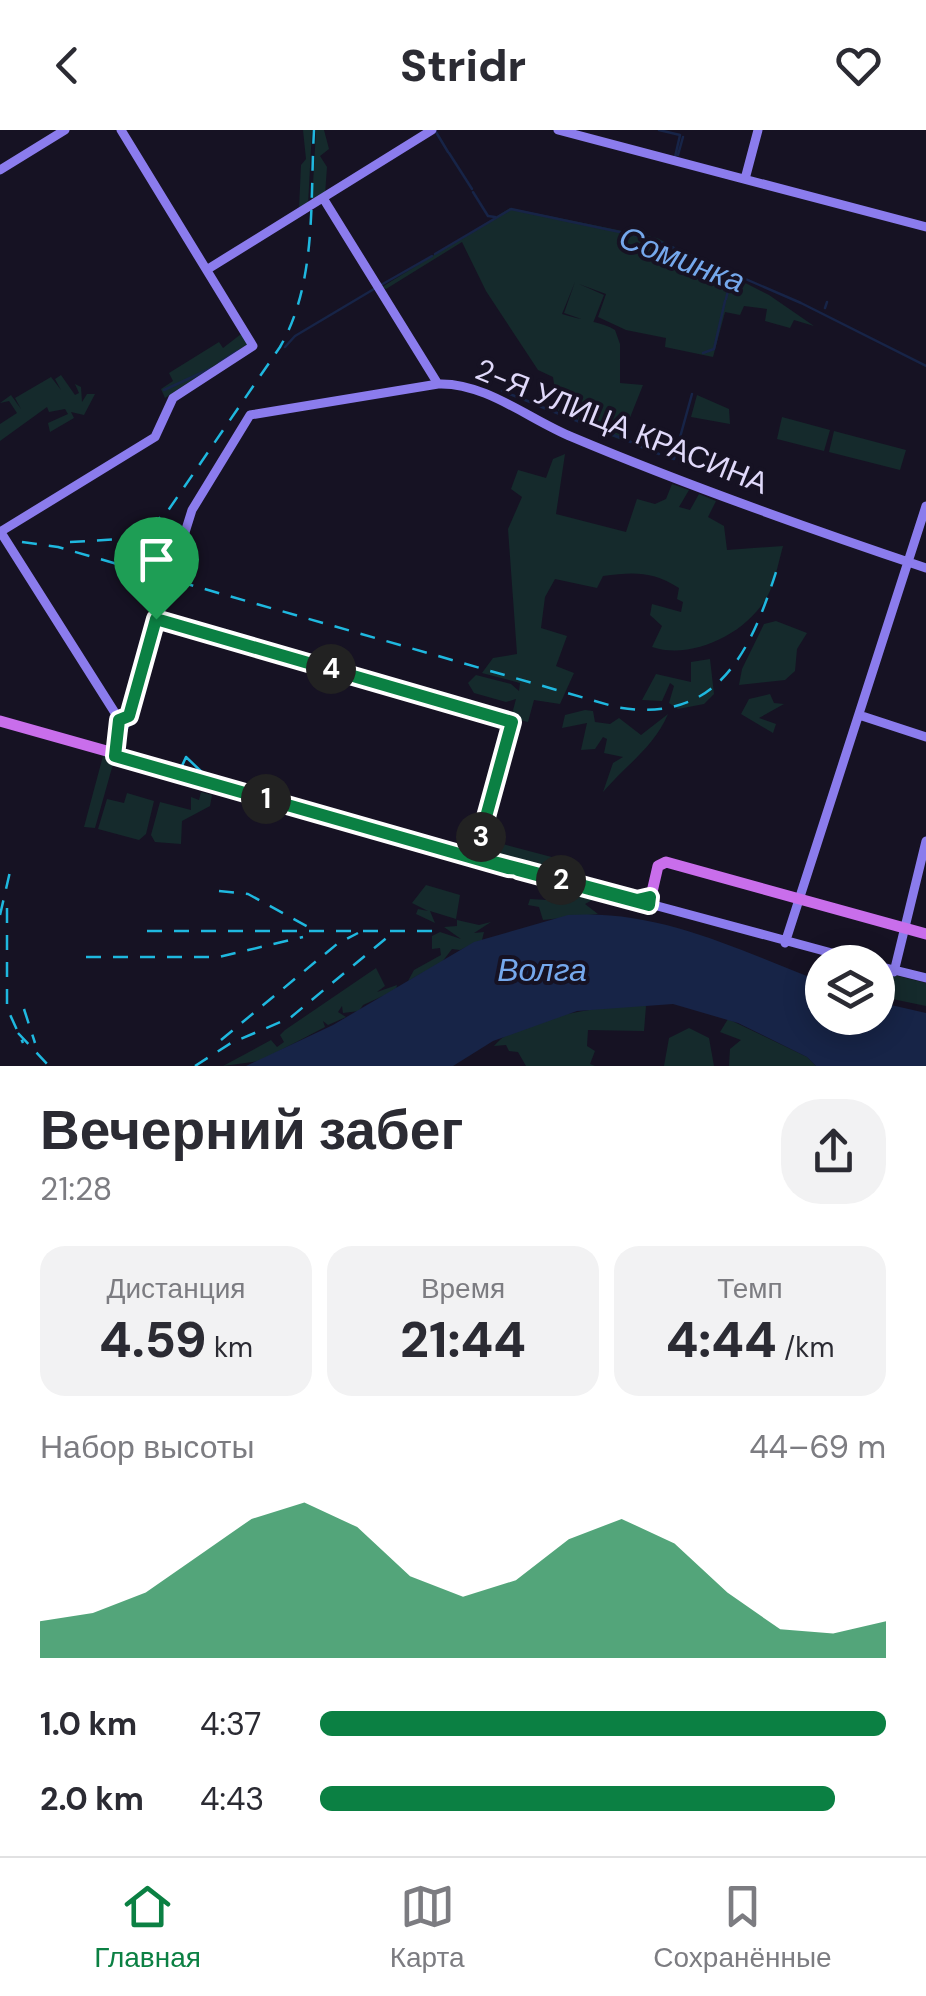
<!DOCTYPE html>
<html lang="ru">
<meta charset="utf-8">
<style>
:root{--surface:#fff;--page:#f2f2f3;--text:#2b2b33;--muted:#7c7c81;--line:#e1e1e2;--accent:#0b8043}
body{margin:0;font-family:"DM Sans",sans-serif;background:var(--page);color:var(--text);height:100vh;display:flex;flex-direction:column;font-size:38px;white-space:nowrap}
*{box-sizing:border-box;margin:0}
p{font-size:32px;color:var(--muted)}
.icon{flex:none;width:55px;height:55px;fill:none;stroke:currentColor;stroke-width:2;stroke-linecap:round;stroke-linejoin:round}
.map{position:relative;height:936px;overflow:hidden}
.drawer{display:flex;flex-direction:column;background:var(--surface);flex:1}
.drawer>*{flex:none}
.tools{position:absolute;left:805px;top:815px;display:grid;gap:20px}
.tools a{display:grid;place-items:center;width:90px;height:90px;border-radius:50%;background:var(--surface);box-shadow:0 5px 25px #0003;font-size:50px}
.pin{position:absolute;display:grid;place-items:center;width:85px;height:85px;color:#fff;margin:-102px -42px;border-radius:50% 50% 50% 0;rotate:-45deg;box-shadow:0 0 10px #0007}
.pin .icon{rotate:45deg}
.km{position:absolute;width:50px;height:50px;margin:-25px;border-radius:50%;background:#222;color:#fff;font-size:28px;line-height:50px;text-align:center}
.round{display:grid;place-items:center;flex:none;width:105px;height:105px;border-radius:40px;background:var(--page)}
.head{display:flex;align-items:center;justify-content:space-between;height:170px;padding:0 40px}
h1{font-size:55px;font-weight:800;line-height:75px}
.stats{display:grid;grid-template-columns:repeat(3,1fr);gap:15px;height:170px;padding:10px 40px}
.stats div{display:grid;align-content:center;border-radius:25px;background:var(--page);text-align:center}
.stats b{font-size:50px;font-weight:800}
.stats small{font-size:28px;font-weight:400}
.stats p{font-size:28px}
.chart{height:280px;padding:20px 40px}
.chart p{display:flex;justify-content:space-between}
.chart svg{width:100%;height:180px;margin-top:10px;fill:var(--accent);opacity:.7}
ul{padding:0 40px;list-style:none;font-size:32px}
li{display:grid;grid-template-columns:160px 120px 1fr;align-items:center;height:75px}
li i{height:25px;border-radius:12px;background:var(--accent)}
header{display:flex;justify-content:space-between;align-items:center;height:130px;padding:0 40px;background:var(--surface);font-size:45px;font-weight:800}
.tab-bar{display:flex;justify-content:space-around;align-items:center;height:140px;border-top:2px solid var(--line);background:var(--surface);font-size:28px;color:var(--muted)}
.tab-bar a{display:grid;justify-items:center;gap:5px}
.tab-bar .active{color:var(--accent)}
.map>svg:first-child{display:block}
.green{fill:#152a2c}
.water{fill:#172447}
.lines{fill:none;stroke-linecap:round;stroke-linejoin:round}
.stream{stroke:#172447;stroke-width:2.5}
.secondary{stroke:#8b7ced;stroke-width:9}
.primary{stroke:#c96eeb;stroke-width:11}
.tram{stroke:#1fb8df;stroke-width:2.5}
.rail{stroke:#1fb8df;stroke-width:2.5;stroke-dasharray:15 12;stroke-linecap:butt}
.route-casing{stroke:#fff;stroke-width:20}
.route{stroke:#0b8043;stroke-width:12}
.labels{text-anchor:middle;dominant-baseline:central;stroke-width:8;stroke-linejoin:round;paint-order:stroke}
.street-label{font-size:30px;fill:#e0d9fa;stroke:#161223}
.water-label{font-size:32px;font-style:italic;fill:#75a8ec;stroke:#161223}
</style>
<header><svg class="icon" aria-label="back" viewBox="0 0 24 24"><path d="M15 5l-7 7 7 7"/></svg>Stridr<svg class="icon" aria-label="heart" viewBox="0 0 24 24"><path d="M12 20l-8-8c-3-5 5-10 8-4 3-6 11-1 8 4z"/></svg></header>
<div class="map">
<svg width="926" height="936" viewBox="0 0 926 936">
<rect width="100%" height="100%" fill="#161223"/>
<path class="green" d="M303,0h9l-4,75 -9,4 2,-44 5,-6z
M316,0h8l5,19 -9,7 7,11 -2,28 -13,7z
M510,78l147,30 112,57 45,31 -20,-6 -4,8 -25,-7 2,-12 -23,-3 -4,9 -15,-3 -12,45 -48,-10 1,-9 -40,-8 -28,-13 8,-23 -27,-10 25,11 -11,28 -29,-10 11,-31 -13,32c18,6 41,8 53,16l5,14v39l23,2 -22,55 -43,-17v-5l-20,-7 -5,-34 -15,-7 -52,-79 -24,-49 -76,47 -4,-2z
M245,201l6,11 -86,56 -4,-9 12,-8 -4,-8 50,-31 4,6z
M61,245l14,20 4,-2 -4,-9 6,3 1,15 5,-8h8l-11,21 -13,-3 3,6 -24,14 -2,-9 20,-9 -3,-5 -16,3 -2,-5 -47,34v-17l17,-11 -8,-12 -9,2 11,-8 10,14 -6,-11 36,-21 10,13 -6,-11z
M697,265l32,14 1,15 -39,-7z
M782,287l48,13 -6,21 -47,-12z
M834,301l72,19 -6,20 -71,-18z
M565,324l-9,60 70,18 11,-33 18,5 11,-5 6,-15 17,6 -10,17 11,3 9,-16 17,7 -8,16 16,9 3,24 56,-4c-4,14 -7,31 -13,45 -18,40 -76,70 -118,56l10,-21 -12,-11 2,-11 29,8 2,-10 -6,-3 2,-11c-27,-17 -45,-16 -76,-12l-6,12 -42,-9 -10,18 -4,31 26,8 -11,30 18,7 -14,31 -26,-4 -6,22 -17,-4 5,-19 -10,3 -32,-9 -6,-10 8,-8 35,9 8,7 1,-8 -38,-10 11,-15 24,-4 -9,-125 14,-32 -11,-8 7,-19 28,8 7,-19z
M776,491l31,12 -10,16 -2,22 -10,9 -46,5 3,-16 22,-45z
M710,529l4,35 -10,10 -26,5 -9,-6 5,-17 -4,-3 -8,18 -20,-1 14,-26 35,8v-20z
M770,564l4,9 10,1 -25,14 17,6 -3,9 -32,-19 8,-15z
M585,580l8,1 2,11 15,2 9,-6 22,17 27,-21c-14,33 -41,50 -65,78l10,-29 10,-6 -19,-4 3,-14 -4,-2 -8,12 -14,1 6,-27 -25,5 3,-13z
M103,626l12,1 -20,71 -11,-1z
M201,662l11,3 -2,11 -28,15 -1,23 -26,-2 -4,-7 9,-33 31,8v-13l8,3z
M127,663l27,8 -8,33 -7,6 -41,-11 9,-30 17,4z
M484,709l79,21 -1,5 19,5 -2,7 -98,-27z
M426,755l34,10 -4,24 -26,-8 5,12 -19,-9 2,-5 10,2 -16,-8z
M571,759l25,9 -11,6 13,10 -55,6 -4,-13 -11,-2 2,-6 35,2z
M457,790l22,5 12,-3 -17,11 10,-1 -2,8 -22,10 -8,-1 -10,13 -34,19 6,-11 27,-15 -1,-7 -8,1v-13l8,-4 21,7 -17,-12 13,-1z
M376,838l9,18 -8,6 20,-7 -1,5 -33,15 -4,6 -16,2 -1,-7 -4,6 8,5 -18,8 -5,-4 2,6 -65,34 -37,5 48,-26 6,7 7,-5 -4,-7 5,-5z
M878,841l48,12v23l-48,-10z
M608,876h38l-2,25 -56,-1 -1,16 8,5 -5,13 5,2h-69l-8,-14 -9,-1 -3,-6 -12,1c24,-29 82,-32 114,-40z
M728,889l79,38 9,9h-87l1,-17 11,-9 -21,-8z
M689,898l20,10 5,28h-50l5,-28z"/>
<path class="water" d="M568,785c93,-6 170,35 254,67v36h56v-16l48,11v53h-110l-9,-9 -69,-34 -65,-19 -96,7 -84,30 -40,25h-207l87,-41 141,-83z"/>
<g class="lines">
<path class="stream" d="M659,0l21,5 -5,22
M436,2l12,20
M449,23l23,36
M678,25l5,-18
M473,62l15,24 7,1
M435,124l76,-45 142,30 148,64 125,63
M381,155l51,-29
M726,169l6,-26
M825,178l2,-6
M285,217l10,-11 79,-47
M703,223l11,-4 11,-48
M219,233l18,-12
M164,260l48,-22
M502,261l28,11
M534,274l97,38
M634,314l25,10
M664,326l10,3 18,-65"/>
<path class="secondary" d="M558,0l368,97
M0,40l65,-40
M745,49l13,-49
M323,68l115,186
M208,139l224,-139
M0,401l117,185 3,12 -5,28 77,-246 58,-95 188,-31c47,-2 92,36 134,53 116,49 235,91 354,131
M0,402l155,-95 18,-39 80,-52 -132,-216
M156,489l355,103 -36,137
M859,585l67,22
M650,774l215,58
M785,813l141,-437
M878,836l48,12
M894,842l32,-131"/>
<path class="primary" d="M0,591l650,183
M649,775l9,-39 8,-4 260,72"/>
<path class="tram" d="M191,642l-9,-6 4,-9 20,19"/>
<path class="rail" d="M22,412l36,5 558,160c101,18 134,-54 160,-135
M70,412l52,-3 43,-24 115,-168c37,-64 30,-146 34,-217
M219,761l29,3 62,34
M7,778v100l16,35
M0,785l12,-52
M147,801h287
M86,827h133l84,-20
M24,879l11,34
M18,903l31,33
M221,910l116,-96 21,-11
M195,936l36,-23 59,-25 100,-83"/>
</g>
<g class="lines">
<g class="route-casing">
<path id="route" d="M156,489l-27,97 -10,4 -4,36 393,112 13,1 116,31 13,-3 -1,8 -131,-35 3,-1 -46,-12 37,-135 -356,-103"/>
</g>
<use href="#route" class="route"/>
</g>
<g class="labels">
<g class="street-label">
<text transform="translate(622 296) rotate(22)">2-Я УЛИЦА КРАСИНА</text>
</g>
<g class="water-label">
<text transform="translate(682 129) rotate(21)">Соминка</text>
<text x="542" y="840">Волга</text>
</g>
</g>
</svg>
<div class="tools">
<a><svg class="icon" aria-label="layers" viewBox="0 0 24 24"><path d="M12 4l9 5-9 5-9-5zM3 14l9 5 9-5"/></svg></a>
</div>
<div class="pin" style="left:156px;top:489px;background:#1e9e55"><svg class="icon" aria-label="arrive" viewBox="0 0 24 24"><path d="M6 21V4h12l-3 4 3 4H6"/></svg></div>
<b class="km" style="left:266px;top:669px">1</b>
<b class="km" style="left:561px;top:750px">2</b>
<b class="km" style="left:481px;top:707px">3</b>
<b class="km" style="left:331px;top:539px">4</b>
</div>
<section class="drawer">
<div class="head"><div><h1>Вечерний забег</h1><p>21:28</p></div><a class="round"><svg class="icon" aria-label="share" viewBox="0 0 24 24"><path d="M12 15V3M7 8l5-5 5 5M5 13v7h14v-7"/></svg></a></div>
<div class="stats">
<div><p>Дистанция</p><b>4.59<small> km</small></b></div>
<div><p>Время</p><b>21:44</b></div>
<div><p>Темп</p><b>4:44<small> /km</small></b></div>
</div>
<div class="chart"><p><span>Набор высоты</span>44–69 m</p>
<svg viewBox="0 0 160 44" preserveAspectRatio="none"><path d="M0 44V35L10 33L20 28L30 19L40 10L50 6L60 12L70 24L80 29L90 25L100 15L110 10L120 16L130 28L140 37L150 38L160 35V44z"/></svg>
</div>
<ul>
<li><b>1.0 km</b>4:37<i style="width:100%"></i></li>
<li><b>2.0 km</b>4:43<i style="width:91%"></i></li>
</ul>
</section>
<nav class="tab-bar">
<a class="active"><svg class="icon" aria-label="home" viewBox="0 0 24 24"><path d="M3 11l9-7 9 7M6 9v11h12V9"/></svg>Главная</a>
<a><svg class="icon" aria-label="map" viewBox="0 0 24 24"><path d="M3 6l6-2 6 2 6-2v14l-6 2-6-2-6 2zM9 4v14M15 6v14"/></svg>Карта</a>
<a><svg class="icon" aria-label="saved" viewBox="0 0 24 24"><path d="M7 4h10v16l-5-4-5 4z"/></svg>Сохранённые</a>
</nav>
